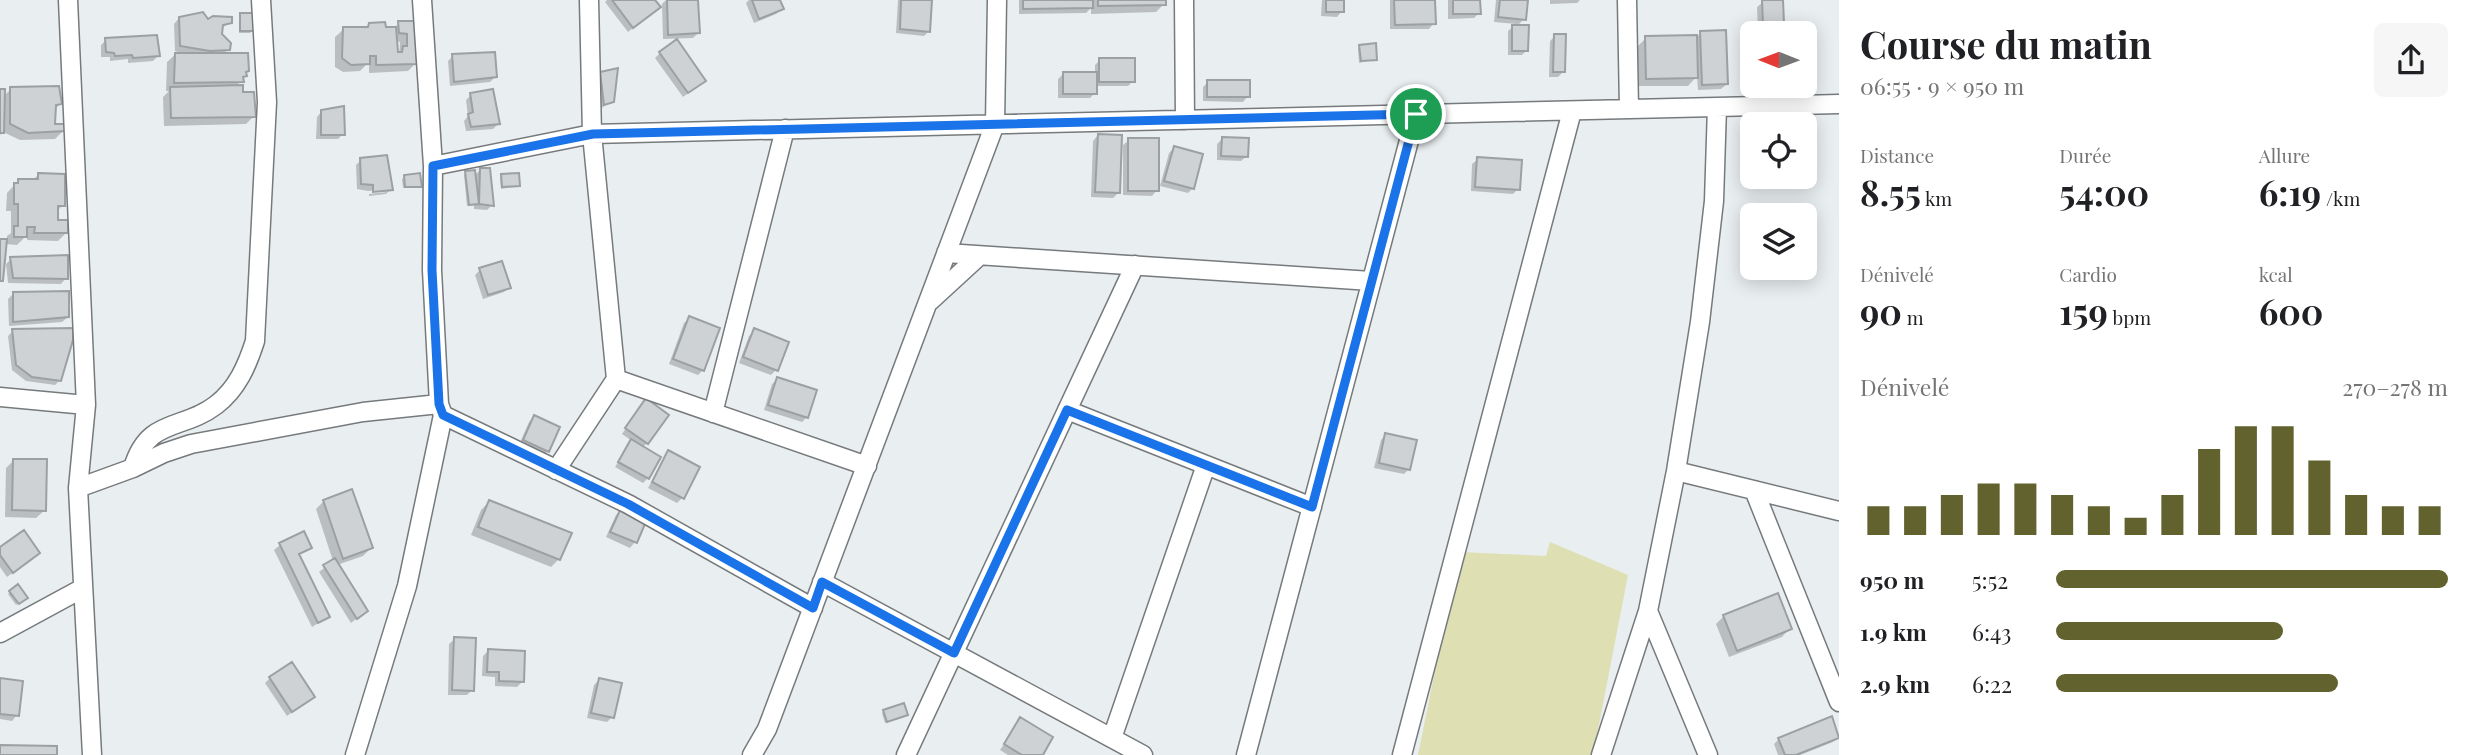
<!DOCTYPE html>
<html lang="fr">
<meta charset="utf-8">
<style>
:root{--surface:#fff;--page:#f6f6f6;--text:#202124;--muted:#757577;--accent:#62622f}
body{margin:0;font-family:"Playfair Display",serif;background:var(--page);color:var(--text);height:100vh;display:flex;flex-direction:column;font-size:26px;white-space:nowrap}
*{box-sizing:border-box;margin:0}
p{font-size:23px;color:var(--muted)}
.icon{flex:none;width:38px;height:38px;fill:none;stroke:currentColor;stroke-width:2;stroke-linecap:round;stroke-linejoin:round}
.map{position:relative;flex:1;overflow:hidden}
.sheet{display:flex;flex-direction:column;background:var(--surface);width:630px}
.sheet>*{flex:none}
.needle{width:46px;rotate:271deg}
.buttons{position:absolute;left:1740px;top:21px;display:grid;gap:14px}
.buttons a{display:grid;place-items:center;width:77px;height:77px;border-radius:10px;background:var(--surface);box-shadow:0 4px 18px #0003;font-size:35px}
.pin{position:absolute;display:grid;place-items:center;width:60px;height:60px;color:#fff;margin:-30px;border:4px solid #fff;border-radius:50%;box-shadow:0 2px 7px #0007}
.round{display:grid;place-items:center;flex:none;width:74px;height:74px;border-radius:10px;background:var(--page)}
.overview{display:flex;align-items:center;justify-content:space-between;height:119px;padding:0 21px}
h1{font-size:38px;font-weight:700;line-height:52px}
.stats{display:grid;grid-template-columns:repeat(3,1fr);gap:10px;height:119px;padding:7px 21px}
.stats div{display:grid;align-content:center}
.stats b{font-size:35px;font-weight:700}
.stats small{font-size:19px;font-weight:400}
.stats p{font-size:19px}
.chart{height:196px;padding:14px 21px}
.chart p{display:flex;justify-content:space-between}
.chart svg{width:100%;height:126px;margin-top:7px;stroke:var(--accent);stroke-width:6}
ul{padding:0 21px;list-style:none;font-size:23px}
li{display:grid;grid-template-columns:112px 84px 1fr;align-items:center;height:52px}
li i{height:18px;border-radius:9px;background:var(--accent)}
main{display:flex;flex:1;min-height:0}
.map>svg:first-child{display:block}
.green{fill:#dedfb2}
.shadow{fill:#0003;fill-rule:evenodd}
.building{fill:#ced2d5;stroke:#9ca0a2;stroke-width:2}
.lines{fill:none;stroke-linecap:round;stroke-linejoin:round}
.street-casing{stroke:#767a7c;stroke-width:21}
.street{stroke:#fff;stroke-width:18}
.route-casing{stroke:#fff;stroke-width:14}
.route{stroke:#1a73e8;stroke-width:9}
</style>
<main>
<div class="map">
<svg width="1839" height="755" viewBox="0 0 1839 755">
<rect width="100%" height="100%" fill="#e9eef0"/>
<path class="green" d="M1550,542l78,33 -35,180h-175l41,-203 87,4z"/>
<path class="shadow" d="M607,0h46v12l-25,20 -23,-30z
M666,0h30l2,33 -5,5 -30,1 -1,-35z
M749,0h29l4,9 -6,5 -22,9 -8,-20z
M898,0h22l9,31 -5,5 -28,-3z
M1019,0h145v4l-8,8 -65,2v-6l-5,5 -67,1z
M1322,0h21l-1,11 -5,6 -16,-1z
M1390,0h44v23l-5,6h-39z
M1448,0h31v13l-5,5 -26,1z
M1496,0h30l-2,19 -7,7 10,24 -5,5h-14v-24l8,-7 -22,-2z
M1550,0h30l-3,3 -27,1z
M1763,2l19,21 -5,5 -19,1 -1,-22z
M241,14l11,17 -2,2h-11v-16z
M179,18l51,4 -9,7 -1,6 8,14 -6,6 26,16 -12,16 18,29 -8,8 -82,2 -1,-29 6,-6h-3l1,-29 11,-10 -3,-1 -1,-27z
M413,22l3,41 -8,8 -39,2v-11l-9,9 -17,1 -8,-5v-30l9,-8 22,-1 4,-3 23,4 6,-6zM395,41l5,1 -1,17z
M1701,33l26,51 -6,5 -23,1 -1,-14 -9,10h-50v-40l8,-8 51,-1z
M1555,36l8,36 -5,5h-9l1,-36z
M106,40l52,16 -5,5 -25,2v-4l-18,2v-4h-9v-12z
M1360,46l15,13 -16,4 -1,-14z
M660,53l39,32 -16,12 -28,-39z
M453,56l42,21 -5,5 -40,4 -2,-25z
M1100,60l33,21 -5,5h-33v7l-5,5h-32v-19l5,-5h32v-9z
M601,74l11,27 -12,8 -4,-30z
M1208,82l40,14 -5,6 -40,-1v-14z
M1755,86h26v9l-5,6 -20,1z
M11,89l49,15 -6,6v15l9,6 -8,8 -35,1 -17,-8 -3,3v-44l3,6z
M471,95l27,29 -5,5 -27,2 -2,-10 4,-5 -2,-16z
M322,111l21,23 -5,5h-22l1,-22z
M1098,135l20,58 -5,5 -22,-1 2,-56z
M1222,139l25,17 -6,5 -24,-1v-16z
M1129,140l28,50 -5,6 -29,-1v-50z
M1174,148l19,40 -5,5 -28,-7 9,-33z
M1478,159l40,30 -5,5 -42,-3 1,-27z
M361,160l30,29 -5,5 -17,2v-2l18,-2v-3l-19,2 -11,-2 -1,-24z
M480,170l12,35 -5,5 -13,-1v-4l-7,1 -3,-31 2,-2 8,3z
M38,175l25,30 -7,7v9l10,12 -8,8 -31,-1 1,-6 -11,11 -12,-1 -5,37v-40h7v-5l4,-3v-22h-5l1,-18 12,-13 13,1z
M502,175l16,11 -17,3 -1,-12z
M405,177l15,9 -2,2h-15l-1,-9z
M11,259l55,19 -5,6 -53,-1 -2,-19z
M480,270l29,17 -5,5 -21,7 -8,-24z
M13,294l55,23 -6,5 -53,4 -1,-27z
M690,318l13,52 -5,5 -29,-11 15,-41z
M13,331l47,49 -5,5 -29,-4 -14,-11 -4,-34z
M755,331l21,39 -5,5 -32,-12 10,-27z
M778,379l29,38 -5,5 -38,-12 8,-26z
M641,406l6,37 -5,5 6,30 -5,5 -28,-16 17,-26 -10,-7z
M534,417l14,34 -5,5 -24,-11 10,-23z
M1386,434l23,35 -5,5 -30,-6 7,-28z
M669,453l13,45 -5,5 -29,-15 16,-30z
M14,460l31,50 -9,8 -31,-1 1,-49z
M324,501l47,47 -8,8 -26,9 29,46 -15,12 -32,-51 14,-11 -17,-52z
M489,502l70,57 -8,8 -80,-32 10,-25z
M621,510l24,10 -10,22 -5,6 -24,-11 10,-22z
M303,533l7,14 -12,9 30,61 -16,10 -38,-77 6,-5z
M0,549l33,9 -26,19 -7,-10z
M18,586l6,14 -8,5 -8,-11z
M1724,616l66,12 -8,9 -53,20 -13,-33z
M455,639l17,51 -5,5h-19l1,-51z
M488,651l34,31 -5,5 -22,-1v-9l-13,-1 1,-20z
M270,678l43,19 -26,19 -22,-33z
M0,680l17,35 -5,6 -12,-2z
M599,680l13,37 -5,5 -20,-4 7,-33z
M884,711l22,4 -21,8 -3,-10z
M1020,720l21,35h-33l-8,-5z
M1838,737l-5,5 -33,13h-22l-4,-11 5,-5z"/>
<path class="building" d="M612,0h43l6,7 -28,21z
M667,0h31l2,33 -32,2z
M752,0h28l4,9 -25,10z
M901,0h31l-2,32 -30,-3z
M1023,0h70v8l-70,1z
M1098,0h68v5l-68,1z
M1326,0h18v12h-18z
M1394,0h41l1,24 -41,1z
M1453,0h27l1,14h-28z
M1500,0h28l-2,20 -28,-3z
M1762,0h21l1,23 -21,2z
M203,12l5,7 5,-3 19,1v6l-9,2 -1,9 9,9 -1,7 -20,1 -30,-5 -1,-29z
M240,13h14v18h-14z
M398,21h17l2,43 -41,1v-9h-6v8l-19,1 -9,-7 1,-31h25l1,-4 16,-1 1,5h10l2,25h4l1,-6h4v-12l-8,-1z
M1512,25h17l-1,26h-16z
M1726,30l2,54 -26,1 -2,-54z
M1554,34h12l-1,38h-12z
M157,35l3,21 -27,2 -1,-3 -17,1 -1,-3 -8,-1 -1,-14z
M1697,35l1,43 -52,1 -1,-43z
M677,39l29,42 -18,12 -29,-41z
M1376,43l1,17 -16,1 -2,-16z
M495,52l2,25 -43,5 -2,-28z
M175,53h73l1,18 -3,1 1,4 -4,1 1,5 -70,1z
M1099,58h36v24h-36z
M618,68l-4,34 -10,3 -4,-33z
M1063,72h34v22h-34z
M1207,80h43v17h-43z
M243,85v7h11l2,25 -85,1 -1,-31z
M59,86l3,18 -6,1 -1,19h10v7l-37,2 -18,-9v-37z
M1760,86h23v10l-23,1z
M0,89h5l-1,44h-4z
M493,89l7,35 -29,3 -3,-13 5,-2 -3,-19z
M344,106l1,29h-24v-25z
M1098,134l24,1 -2,58 -25,-1z
M1222,137l27,1 -1,19 -27,-1z
M1128,138h31v53h-31z
M1174,146l29,8 -9,35 -30,-8z
M387,155l6,35 -20,2v-7l-12,-1 -1,-26z
M1477,157l45,3 -2,30 -45,-3z
M480,168h10l4,38 -15,-2z
M475,170l4,34 -10,1 -4,-34z
M38,173l27,1v32h-7v14h10v13h-34l1,-6h-8v10h-13v-11h4v-22h-4v-21h4v-4h20z
M420,173l2,14h-17l-1,-12z
M519,173l1,13 -18,1 -1,-13z
M0,239h7l-4,42h-3z
M68,255v24l-55,-1 -3,-21z
M502,261l9,27 -23,7 -9,-27z
M69,291v26l-56,5v-30z
M689,316l31,12 -16,43 -31,-12z
M73,328v12l-12,41 -29,-4 -16,-12 -4,-36z
M754,328l35,14 -11,29 -35,-14z
M777,377l40,13 -9,28 -40,-13z
M646,398l23,17 -21,29 -23,-16z
M534,415l26,12 -11,25 -26,-12z
M1385,433l32,7 -7,30 -31,-7z
M631,439l30,18 -12,22 -31,-17z
M668,450l32,17 -16,32 -32,-17z
M13,459h34l-1,52 -34,-1z
M352,489l21,59 -30,11 -20,-59z
M489,500l83,33 -12,27 -82,-33z
M621,508l26,11 -10,24 -27,-11z
M24,530l16,23 -27,20 -13,-18v-8z
M304,531l8,17 -13,6 31,63 -12,6 -39,-80z
M335,558l33,53 -11,8 -34,-54z
M18,584l10,14 -9,6 -10,-13z
M1778,593l14,36 -55,22 -14,-36z
M454,637l22,1 -2,53 -22,-1z
M488,649l37,2 -1,31 -25,-1v-9h-12z
M292,662l23,35 -23,15 -23,-35z
M0,678l23,3 -4,35 -19,-2z
M599,678l23,5 -8,35 -23,-5z
M904,703l4,12 -21,7 -4,-12z
M1832,716l7,22 -43,17h-11l-7,-17z
M1020,717l33,20 -10,18h-21l-18,-11z
M0,745l57,1v9h-57z"/>
<g class="lines">
<g class="street-casing">
<path id="street" d="M68,0l18,405 -8,83 14,267
M1184,0l1,120
M1627,0l2,109
M433,166l159,-32 1247,-30
M946,253l425,28
M930,301l49,-45
M616,379l251,87
M0,397l86,8
M1067,410l245,97
M713,413l72,-284
M443,415l185,89 185,104
M133,468c15,-51 49,-37 83,-63 21,-16 31,-39 39,-64l12,-239 -6,-102
M556,470l60,-91 -24,-245 -3,-134
M1676,471l163,40
M78,488l55,-20 31,-15 27,-9 172,-32 76,-8
M1754,490l85,212
M822,582l321,173
M1648,611l60,144
M0,633l83,-45
M1112,738l94,-273
M355,755l52,-169 36,-171 -4,-11 -7,-134 1,-104 -11,-166
M752,755l15,-26 228,-605 2,-124
M906,755l229,-490
M1246,755l170,-641
M1402,755l170,-644
M1601,755l47,-144 28,-140 24,-149 14,-121 3,-94"/>
</g>
<use href="#street" class="street"/>
</g>
<g class="lines">
<g class="route-casing">
<path id="route" d="M1416,114l-104,393 -245,-97 -113,243 -132,-71 -9,26 -185,-104 -185,-89 -4,-11 -7,-134 1,-104 160,-32z"/>
</g>
<use href="#route" class="route"/>
</g>
</svg>
<div class="buttons">
<a><svg class="needle" viewBox="-14 -14 28 28"><path d="M0-13l5 13h-10z" fill="#e53935"/><path d="M0 13l5-13h-10z" fill="#757577"/></svg></a>
<a><svg class="icon" aria-label="locate" viewBox="0 0 24 24"><circle cx="12" cy="12" r="6"/><path d="M12 2v4M12 18v4M2 12h4M18 12h4"/></svg></a>
<a><svg class="icon" aria-label="layers" viewBox="0 0 24 24"><path d="M12 4l9 5-9 5-9-5zM3 14l9 5 9-5"/></svg></a>
</div>
<div class="pin" style="left:1416px;top:114px;background:#1e9e55"><svg class="icon" aria-label="arrive" viewBox="0 0 24 24"><path d="M6 21V4h12l-3 4 3 4H6"/></svg></div>
</div>
<section class="sheet">
<div class="overview"><div><h1>Course du matin</h1><p>06:55 · 9 × 950 m</p></div><a class="round"><svg class="icon" aria-label="share" viewBox="0 0 24 24"><path d="M12 15V3M7 8l5-5 5 5M5 13v7h14v-7"/></svg></a></div>
<div class="stats">
<div><p>Distance</p><b>8.55<small> km</small></b></div>
<div><p>Durée</p><b>54:00</b></div>
<div><p>Allure</p><b>6:19<small> /km</small></b></div>
</div>
<div class="stats">
<div><p>Dénivelé</p><b>90<small> m</small></b></div>
<div><p>Cardio</p><b>159<small> bpm</small></b></div>
<div><p>kcal</p><b>600</b></div>
</div>
<div class="chart"><p><span>Dénivelé</span>270–278 m</p>
<svg viewBox="0 0 160 44" preserveAspectRatio="none"><path d="M5 44V34M15 44V34M25 44V30M35 44V26M45 44V26M55 44V30M65 44V34M75 44V38M85 44V30M95 44V14M105 44V6M115 44V6M125 44V18M135 44V30M145 44V34M155 44V34"/></svg>
</div>
<ul>
<li><b>950 m</b>5:52<i style="width:100%"></i></li>
<li><b>1.9 km</b>6:43<i style="width:58%"></i></li>
<li><b>2.9 km</b>6:22<i style="width:72%"></i></li>
</ul>
</section>
</main>
